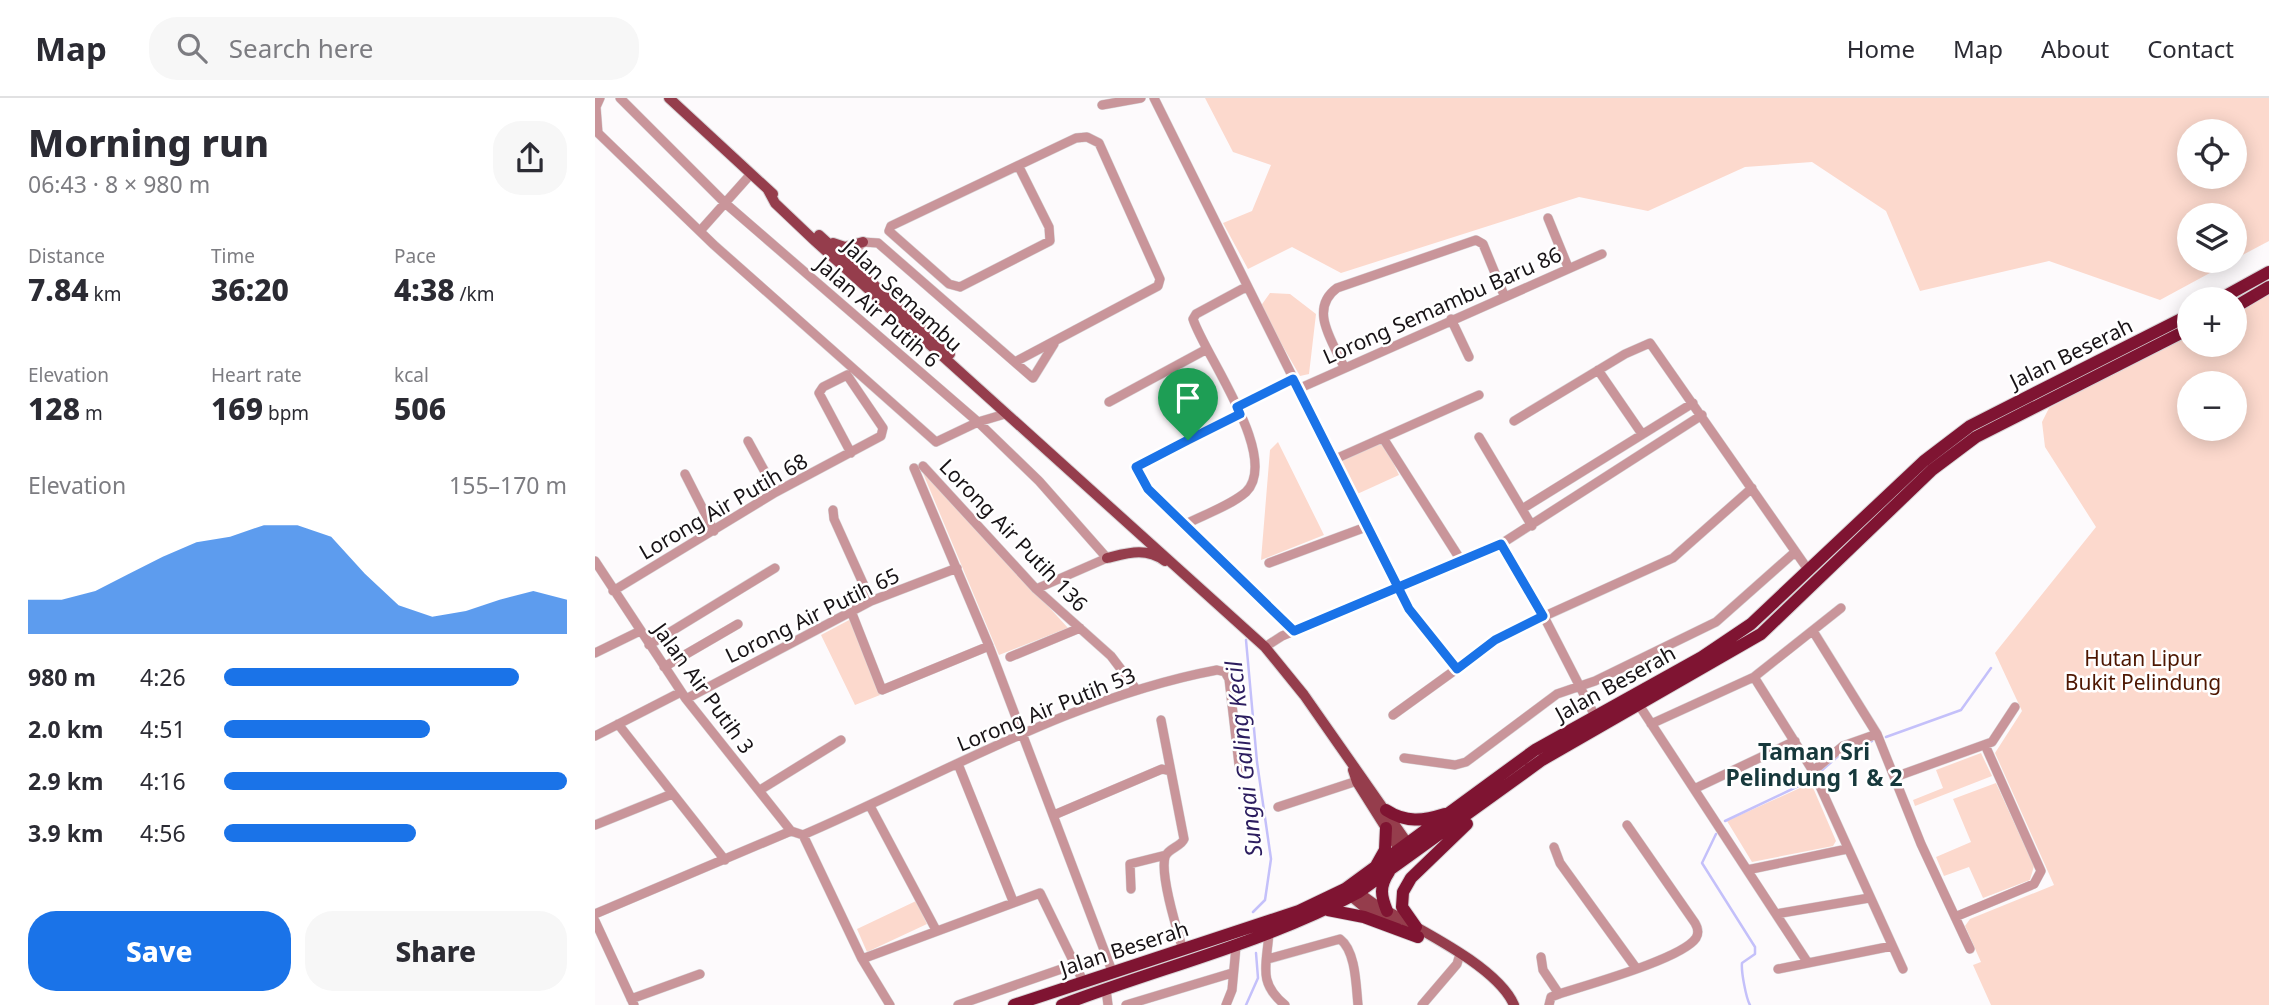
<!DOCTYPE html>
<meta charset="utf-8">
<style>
:root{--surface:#fff;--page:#f7f7f7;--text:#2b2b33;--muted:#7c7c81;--line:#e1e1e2;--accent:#1a73e8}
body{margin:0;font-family:"Noto Sans",sans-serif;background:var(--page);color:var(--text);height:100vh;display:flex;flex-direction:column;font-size:26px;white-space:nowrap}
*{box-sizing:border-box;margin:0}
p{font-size:23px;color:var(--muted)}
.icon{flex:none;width:38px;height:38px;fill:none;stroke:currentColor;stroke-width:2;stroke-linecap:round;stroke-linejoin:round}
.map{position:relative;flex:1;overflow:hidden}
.panel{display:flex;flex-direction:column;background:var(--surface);width:595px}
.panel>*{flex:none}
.buttons{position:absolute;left:1582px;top:21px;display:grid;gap:14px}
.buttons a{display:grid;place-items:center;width:70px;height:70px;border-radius:50%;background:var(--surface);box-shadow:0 4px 18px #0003;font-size:35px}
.pin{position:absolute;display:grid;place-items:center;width:60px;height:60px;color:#fff;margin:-72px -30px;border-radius:50% 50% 50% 0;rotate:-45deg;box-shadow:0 0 7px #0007}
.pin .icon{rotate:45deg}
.round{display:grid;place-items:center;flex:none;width:74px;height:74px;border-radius:28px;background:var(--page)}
.overview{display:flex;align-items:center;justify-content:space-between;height:119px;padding:0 28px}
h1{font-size:38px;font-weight:800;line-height:52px}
.stats{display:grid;grid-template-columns:repeat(3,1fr);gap:10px;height:119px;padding:7px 28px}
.stats div{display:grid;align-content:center}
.stats b{font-size:30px;font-weight:800}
.stats small{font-size:19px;font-weight:400}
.stats p{font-size:19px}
.chart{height:196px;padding:14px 28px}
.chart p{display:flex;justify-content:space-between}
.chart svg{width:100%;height:126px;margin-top:7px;fill:var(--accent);opacity:.7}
.button{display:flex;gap:14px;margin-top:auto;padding:14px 28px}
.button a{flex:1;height:80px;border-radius:28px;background:var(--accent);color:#fff;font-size:28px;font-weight:800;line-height:80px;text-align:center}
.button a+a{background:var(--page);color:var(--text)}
ul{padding:0 28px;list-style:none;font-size:23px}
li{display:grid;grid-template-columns:112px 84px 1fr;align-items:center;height:52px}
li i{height:18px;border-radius:9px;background:var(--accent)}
header{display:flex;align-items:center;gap:42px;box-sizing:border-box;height:98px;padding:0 35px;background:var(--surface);border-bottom:2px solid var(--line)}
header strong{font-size:33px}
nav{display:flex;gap:38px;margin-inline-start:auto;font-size:24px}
.search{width:490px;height:63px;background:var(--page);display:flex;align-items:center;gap:18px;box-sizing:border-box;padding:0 24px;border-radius:28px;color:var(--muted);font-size:26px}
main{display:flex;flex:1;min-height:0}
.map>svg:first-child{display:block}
.green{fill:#fcd9cd;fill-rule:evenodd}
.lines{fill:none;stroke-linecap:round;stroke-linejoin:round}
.stream{stroke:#c4c0fa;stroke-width:2.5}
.minor-casing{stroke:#d8d5d7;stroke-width:10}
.major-casing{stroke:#d8d5d7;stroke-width:12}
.highway-casing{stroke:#d8d5d7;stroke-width:14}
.minor{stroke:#c9959a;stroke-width:9}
.major{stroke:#953d4c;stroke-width:10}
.highway{stroke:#7f1432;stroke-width:12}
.route-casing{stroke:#fff;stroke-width:14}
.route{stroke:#1a73e8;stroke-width:9}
.labels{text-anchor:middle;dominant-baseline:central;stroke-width:5;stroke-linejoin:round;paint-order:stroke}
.street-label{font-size:21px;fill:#181316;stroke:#fff}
.park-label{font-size:21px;fill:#4e1702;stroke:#fff}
.neighbourhood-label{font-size:23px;font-weight:bold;fill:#17393c;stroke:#fff}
.water-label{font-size:23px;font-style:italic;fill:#2c1d5f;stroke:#fff}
</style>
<header>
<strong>Map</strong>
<div class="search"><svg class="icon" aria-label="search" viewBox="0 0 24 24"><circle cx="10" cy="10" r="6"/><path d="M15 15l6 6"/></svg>Search here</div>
<nav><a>Home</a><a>Map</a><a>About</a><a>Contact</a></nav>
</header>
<main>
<section class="panel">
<div class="overview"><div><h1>Morning run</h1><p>06:43 · 8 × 980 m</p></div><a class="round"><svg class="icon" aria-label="share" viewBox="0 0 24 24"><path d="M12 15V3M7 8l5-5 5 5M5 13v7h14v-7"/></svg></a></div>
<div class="stats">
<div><p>Distance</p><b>7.84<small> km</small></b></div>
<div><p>Time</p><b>36:20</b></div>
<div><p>Pace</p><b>4:38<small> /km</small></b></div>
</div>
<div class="stats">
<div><p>Elevation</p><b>128<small> m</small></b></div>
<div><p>Heart rate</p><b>169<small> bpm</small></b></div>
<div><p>kcal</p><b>506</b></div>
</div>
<div class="chart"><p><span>Elevation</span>155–170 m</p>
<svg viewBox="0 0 160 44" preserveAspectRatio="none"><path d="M0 44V32L10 32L20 29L30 23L40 17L50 12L60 10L70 6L80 6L90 10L100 23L110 34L120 38L130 36L140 32L150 29L160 32V44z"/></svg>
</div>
<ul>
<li><b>980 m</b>4:26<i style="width:86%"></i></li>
<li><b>2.0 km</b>4:51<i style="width:60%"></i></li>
<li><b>2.9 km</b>4:16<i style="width:100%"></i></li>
<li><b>3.9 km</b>4:56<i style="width:56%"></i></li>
</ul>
<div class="button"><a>Save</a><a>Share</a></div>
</section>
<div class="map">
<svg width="1674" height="907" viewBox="0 0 1674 907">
<rect width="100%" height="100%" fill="#fdfafc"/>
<path class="green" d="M610,0h1064v143l-34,18v-44h-46v46h43l-72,39 -111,-39 -129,30 -34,-80 -74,-49 -67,5 -97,44 -69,-14 -238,76 -49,-26 -44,22 -25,-46 29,-12 19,-46 -38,-13zM1594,33h46v46h-46z
M1674,192v715h-278l-18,-40 8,-3 -16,-36 5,-7 84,-34 -59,-132 27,-42 -27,-58 101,-126 -51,-80 -3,-25 7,-14 140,-75v12h46v-36zM1594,285h46v46h-46z
M675,195l20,1 26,20 -7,60 -9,2 -40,-69z
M788,343l16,34 -44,20 -16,-34z
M683,344l46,93 -63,25 9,-110z
M325,368l148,162 -69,27z
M256,521l29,76 -25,10 -34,-70z
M1386,655l11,23 -77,30 -2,-6 30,-12 -7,-18z
M1216,685l25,58 -3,5 -81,16 -25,-41z
M1401,685l38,83 -4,14 -47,18 -14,-31 -25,9 -8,-19 35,-15 -18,-43z
M321,803l11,23 -60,28 -10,-23z"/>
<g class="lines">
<path class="stream" d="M651,542l11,122 14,97 -6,41 -12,12
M1291,639l75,-27 30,-42
M1226,673l22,-19 29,-11
M1130,723l84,-40
M1121,736l-14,29 53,84v7l-13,9c-1,8 4,35 8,42
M651,907l12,-27 -2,-25"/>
<g class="minor-casing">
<path id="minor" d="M5,0l-4,9 2,26 116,112 222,197 42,-20 27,-8
M25,0l105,105 253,219 61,59 68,77 -71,31
M559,0l244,491 11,20 47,60
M507,7l39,-7
M953,120l20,49
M105,133l50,-56
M253,160l15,-16 15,1 155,135 21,-34
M856,221l18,38
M420,264l143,-76 2,-7 -61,-136 -12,-6 -11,1 -185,88 -2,5 60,53 11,3 90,-46 -1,-14 -30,-60
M749,269c-11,-25 -36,-58 -7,-79l139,-48 7,4 21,51
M1003,272l44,64
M703,291l304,-135
M514,304l98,-53
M642,309l56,-28
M645,316l-104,53 12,22 146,142
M919,323l111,-67 25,-11 159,228
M884,339l53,89
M788,340l79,124
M153,343l28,51
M738,362l146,-65
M328,368l113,123 75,67 25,33
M319,370l75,178 123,325
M90,376l29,57
M927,411l171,-106
M238,412l1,9 37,82
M589,427c19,-10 46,-19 62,-33 35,-35 -41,-136 -53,-173l3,-5 50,-27
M906,446l38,63 56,109
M0,463l91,138 105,132
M674,465l97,-36
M18,493l163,-99 105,-56 2,-8 -36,-53 -24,12 -4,6 32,60
M256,513l31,79 107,-44
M1218,533l64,103 44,110 49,105
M54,547l126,-77
M670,549l17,-11 219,-92 201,-129
M0,555l45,-22
M415,559l70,-29
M69,569l74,-43
M1159,579l59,94 90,198
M91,601l185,-98 86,-33
M1044,607l169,258
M798,617l112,-81 168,-76 79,-70
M566,622l23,119c-3,8 -16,9 -19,18 -5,19 12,73 18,93
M23,626l107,136
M1056,626l103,-47 87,-69
M0,638l86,-44
M809,660l51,7 11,-3 91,-68 38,-13 121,-59 79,-70
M363,666l55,137
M1218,673l30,-25 34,-12
M1300,679l97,-35 23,-35
M1099,691l101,-48
M165,692l81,-50
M275,708l66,124
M683,709l85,-28
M459,717l108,-46 8,2
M0,727l77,-31
M196,733l12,4c135,-58 269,-138 414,-165l8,2 4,7 11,94
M208,737l59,124 28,46
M959,749l6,16 76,105
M1152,772l100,-21
M536,791l-1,-25 36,-9
M0,816l196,-83
M1181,816l93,-16
M1360,819l79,-33 7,-13 -56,-126
M0,823l39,84
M674,834c-2,33 -12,50 16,73
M946,859l2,13 16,24
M267,861l178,-66 43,88
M673,861l72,-20c16,12 16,47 18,66
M1183,871l114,-23
M511,891l2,16
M36,901l69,-25
M363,907l115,-40
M531,907l106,-32
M631,907l6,-15 4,-43
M827,907l35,-41 3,-10
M954,907l2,-8 8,-3c27,-9 123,-35 137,-56 3,-5 2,-10 -1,-15l-68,-98"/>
</g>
<g class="major-casing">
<path id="major" d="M74,0l104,96
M173,92l7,13 40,38 450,406 39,48 107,153
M224,137l131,119
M238,145l12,4 18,-5
M512,460c21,-5 39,-11 58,3
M758,672l4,12 46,73
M759,788c10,14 29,23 44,31 34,19 101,53 116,88
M752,795l17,14 31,17"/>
</g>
<g class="highway-casing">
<path id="highway" d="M1625,201l49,-27
M1640,209l34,-20
M791,712c20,13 37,11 59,4
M781,768l9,-16 1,-22
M733,812l36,7 54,20
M792,813c-6,-15 -8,-24 2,-39
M821,829l-14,-20 1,-15 8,-14 56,-54
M419,907l285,-94 46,-22 190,-139 167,-93 49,-33 173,-163 46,-35 219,-111
M467,907c99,-38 203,-62 297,-113l183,-132 219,-126 171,-164 44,-33 213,-108"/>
</g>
<use href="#minor" class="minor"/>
<use href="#major" class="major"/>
<use href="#highway" class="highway"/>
</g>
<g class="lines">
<g class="route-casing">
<path id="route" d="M593,342l-52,27 12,22 146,142 207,-87 42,72 -48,24 -38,29 -48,-60 -116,-230 -56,28 3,7 -52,26"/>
</g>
<use href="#route" class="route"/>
</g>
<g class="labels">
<g class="street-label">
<text transform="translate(308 197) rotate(43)">Jalan Semambu</text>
<text transform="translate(847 207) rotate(-24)">Lorong Semambu Baru 86</text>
<text transform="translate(283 214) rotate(41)">Jalan Air Putih 6</text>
<text transform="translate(1476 255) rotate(-26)">Jalan Beserah</text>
<text transform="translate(128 408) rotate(-30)">Lorong Air Putih 68</text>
<text transform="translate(419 437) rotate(46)">Lorong Air Putih 136</text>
<text transform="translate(217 517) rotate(-26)">Lorong Air Putih 65</text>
<text transform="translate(1020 585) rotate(-29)">Jalan Beserah</text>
<text transform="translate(109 590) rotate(54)">Jalan Air Putih 3</text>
<text transform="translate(451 611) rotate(-22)">Lorong Air Putih 53</text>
<text transform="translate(529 850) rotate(-18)">Jalan Beserah</text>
</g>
<g class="park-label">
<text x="1548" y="560">Hutan Lipur<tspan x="1548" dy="24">Bukit Pelindung</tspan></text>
</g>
<g class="neighbourhood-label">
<text x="1219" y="653">Taman Sri<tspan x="1219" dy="26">Pelindung 1 &amp; 2</tspan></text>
</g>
<g class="water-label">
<text transform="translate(648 661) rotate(-96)">Sungai Galing Kecil</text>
</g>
</g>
</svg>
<div class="buttons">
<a><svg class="icon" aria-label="locate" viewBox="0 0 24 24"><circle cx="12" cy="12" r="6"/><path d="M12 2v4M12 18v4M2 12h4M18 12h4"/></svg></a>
<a><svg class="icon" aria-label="layers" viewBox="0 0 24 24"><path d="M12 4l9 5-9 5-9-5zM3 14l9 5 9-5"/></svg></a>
<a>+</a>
<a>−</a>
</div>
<div class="pin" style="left:593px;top:342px;background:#1e9e55"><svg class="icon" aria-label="arrive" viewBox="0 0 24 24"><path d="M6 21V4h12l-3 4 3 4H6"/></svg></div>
</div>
</main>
